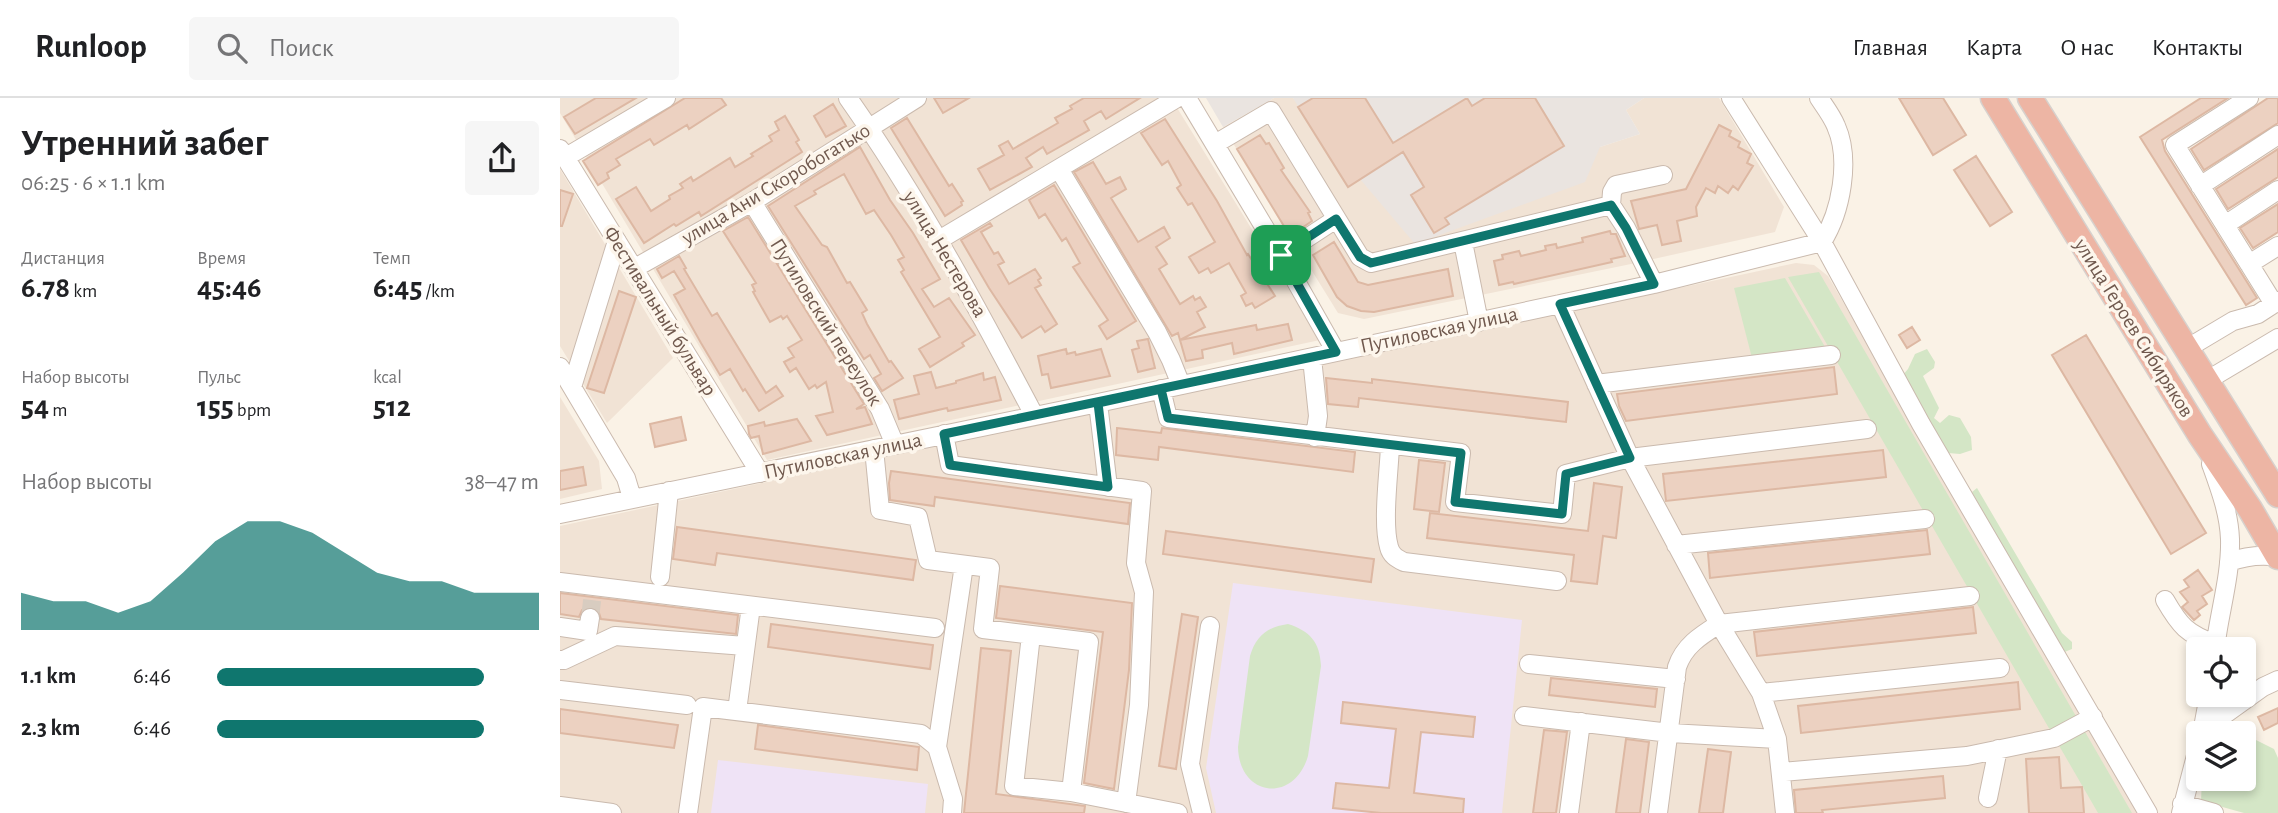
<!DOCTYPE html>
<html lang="ru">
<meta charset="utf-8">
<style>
:root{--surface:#fff;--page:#f6f6f6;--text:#202124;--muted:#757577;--line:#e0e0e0;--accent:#0f766e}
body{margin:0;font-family:"Alegreya Sans",sans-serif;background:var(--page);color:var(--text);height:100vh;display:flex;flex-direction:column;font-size:26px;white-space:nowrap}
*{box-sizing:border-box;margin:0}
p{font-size:23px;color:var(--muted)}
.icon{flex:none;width:38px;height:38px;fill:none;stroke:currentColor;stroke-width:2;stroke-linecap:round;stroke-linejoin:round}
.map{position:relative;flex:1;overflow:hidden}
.panel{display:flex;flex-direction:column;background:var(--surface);width:560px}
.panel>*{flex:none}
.controls{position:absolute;left:1626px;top:539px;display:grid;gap:14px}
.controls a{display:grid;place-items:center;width:70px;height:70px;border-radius:7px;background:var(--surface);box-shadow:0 4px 10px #0003;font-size:35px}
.pin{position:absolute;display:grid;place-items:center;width:60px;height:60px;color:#fff;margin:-30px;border-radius:14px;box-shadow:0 4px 10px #0006}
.round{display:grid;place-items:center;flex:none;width:74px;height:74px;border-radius:7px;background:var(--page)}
.head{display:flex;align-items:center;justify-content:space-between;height:119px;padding:0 21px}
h1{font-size:38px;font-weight:600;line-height:52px}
.stats{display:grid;grid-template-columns:repeat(3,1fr);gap:10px;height:119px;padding:7px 21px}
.stats div{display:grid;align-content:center}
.stats b{font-size:30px;font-weight:600}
.stats small{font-size:19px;font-weight:400}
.stats p{font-size:19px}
.chart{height:196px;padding:14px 21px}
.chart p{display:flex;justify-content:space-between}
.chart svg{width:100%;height:126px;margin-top:7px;fill:var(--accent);opacity:.7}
ul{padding:0 21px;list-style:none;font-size:23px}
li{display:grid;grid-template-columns:112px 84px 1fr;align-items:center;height:52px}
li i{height:18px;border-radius:9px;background:var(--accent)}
header{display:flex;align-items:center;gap:42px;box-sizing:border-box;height:98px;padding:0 35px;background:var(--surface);border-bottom:2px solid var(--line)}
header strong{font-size:33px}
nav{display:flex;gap:38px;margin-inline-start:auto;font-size:24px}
.search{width:490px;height:63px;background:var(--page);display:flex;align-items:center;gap:18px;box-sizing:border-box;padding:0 24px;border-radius:7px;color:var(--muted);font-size:26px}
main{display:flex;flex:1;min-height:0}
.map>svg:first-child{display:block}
.residential{fill:#f1e3d5}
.industrial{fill:#eae4e0}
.education{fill:#efe3f6}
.green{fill:#d4e6c6}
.building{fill:#ecd1c1;stroke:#ddb8a3;stroke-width:2}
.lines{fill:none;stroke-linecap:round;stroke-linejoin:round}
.minor-tunnel{stroke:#d8ccc0;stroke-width:18;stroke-dasharray:18 9;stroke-linecap:butt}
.minor-casing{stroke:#cabaae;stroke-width:20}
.highway-casing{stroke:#d7d1cd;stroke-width:27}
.minor{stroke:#fff;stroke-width:18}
.highway{stroke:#edb5a4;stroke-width:24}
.route-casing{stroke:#fff;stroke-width:14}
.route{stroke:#0f766e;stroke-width:9}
.labels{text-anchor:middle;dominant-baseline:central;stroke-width:7;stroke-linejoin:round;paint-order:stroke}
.street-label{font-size:21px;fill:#70594e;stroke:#fdf6ec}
</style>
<header>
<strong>Runloop</strong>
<div class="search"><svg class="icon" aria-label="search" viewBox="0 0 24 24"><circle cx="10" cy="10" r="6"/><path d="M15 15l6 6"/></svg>Поиск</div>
<nav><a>Главная</a><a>Карта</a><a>О нас</a><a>Контакты</a></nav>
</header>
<main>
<section class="panel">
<div class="head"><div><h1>Утренний забег</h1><p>06:25 · 6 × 1.1 km</p></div><a class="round"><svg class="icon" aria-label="share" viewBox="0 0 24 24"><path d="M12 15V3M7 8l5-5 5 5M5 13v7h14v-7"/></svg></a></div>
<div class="stats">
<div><p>Дистанция</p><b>6.78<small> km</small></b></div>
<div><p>Время</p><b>45:46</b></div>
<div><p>Темп</p><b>6:45<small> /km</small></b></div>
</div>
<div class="stats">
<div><p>Набор высоты</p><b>54<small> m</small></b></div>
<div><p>Пульс</p><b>155<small> bpm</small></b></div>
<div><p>kcal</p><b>512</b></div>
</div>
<div class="chart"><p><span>Набор высоты</span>38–47 m</p>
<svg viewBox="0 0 160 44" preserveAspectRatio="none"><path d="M0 44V31L10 34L20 34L30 38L40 34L50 24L60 13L70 6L80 6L90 10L100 17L110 24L120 27L130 27L140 31L150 31L160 31V44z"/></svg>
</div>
<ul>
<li><b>1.1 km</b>6:46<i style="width:83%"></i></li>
<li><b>2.3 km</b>6:46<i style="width:83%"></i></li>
</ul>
</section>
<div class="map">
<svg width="1718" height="715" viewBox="0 0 1718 715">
<rect width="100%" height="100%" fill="#faf2e6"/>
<path class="residential" d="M0,0h611l149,242 -553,120 -207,-347z
M714,0h19l67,81 240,-32 40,-13 -14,-24 18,-12h75l65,109 -9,25 -144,32 -267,55 -26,-6 -115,-186z
M0,71l113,189 -66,65 -47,-77z
M1236,165l18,2 14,11 309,537h-1577v-287z
M0,299l39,64 3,28 -42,10z"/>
<path class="industrial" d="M646,0h68l-51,29z
M733,0h351l-18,12 14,24 -40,13 -15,35 -170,62 -55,-65 -12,8z"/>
<path class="education" d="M673,485l289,37 -20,193h-286l-10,-45z
M158,662l210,24 -3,29h-214z"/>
<path class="green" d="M1259,174l313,541h-34l-310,-536z
M1225,180l43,74 -75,10 -19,-74z
M1367,251l8,13 -1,6 -11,8 16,32 -5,10 6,5 9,-8 11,3 11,19 1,13 -12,4 -12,-1 -46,-77 6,-7 7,-15z
M1417,390l85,145 10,9v7l-10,4 -90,-161z
M728,526c22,7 32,18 33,42l-13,90c-14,48 -69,41 -70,-9l12,-91c6,-20 17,-29 38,-32z
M1684,636l30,15 4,9v55h-34l-43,-12 1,-22h42z"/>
<path class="building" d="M36,0h40l-61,36 -11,-17z
M125,0h36l5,7 -37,24 -2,-4 -33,20 -4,-6 -34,20 4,6 -13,8 2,5 -11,7 -15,-24z
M374,0h35l-26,15z
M524,0h56l-34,21 -5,-8 -17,10 5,9 -42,24 -4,-7 -17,11 6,9 -42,23 -12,-21 26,-14 -5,-9 9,-5 5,8 45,-26 -3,-5 17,-9 -2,-3z
M753,0h52l28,45 74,-45 5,8 13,-8h50l29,48 -119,72 4,6 -15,9 -23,-38 13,-8 -21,-35 -55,35 -50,-80z
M1339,0h44l23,37 -33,20z
M1641,0h27l-66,42 3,11 92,147 -11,7 -106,-168z
M1708,0h10v25l-74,47 -13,-21z
M273,6l13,22 -20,11 -12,-21z
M225,18l14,24 -3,2 6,10 -101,64 -2,-4 -23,14 -2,-2 -30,19 -28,-44 20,-12 15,24 19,-12 -1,-3 14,-8 -3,-4 11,-7 2,4 37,-23 5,9 18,-11 -2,-2 21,-13 -3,-5 10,-6 -4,-8z
M347,20l42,68 3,-2 11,17 -2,1 1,3 -17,11 -54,-88z
M605,21l52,82 30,54 1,-1 27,42 -20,12 -3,-5 -6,3 -5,-10 5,-3 -17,-30 -18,10 -3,-5 -9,5 -10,-16 26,-15 -23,-39 -4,2 -11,-17 4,-3 -13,-24 -6,4 -21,-32z
M1159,27l12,6 -2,5 11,6 -2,5 13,7 -4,9 6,3 -15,24 -5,-4 -5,7 -10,-7 -3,7 -9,-5 -10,19 1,9 -20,5 4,20 -19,4 -5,-20 -18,4 -8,-28 55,-12z
M700,37l6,9 3,-1 15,25 -3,2 29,42 -2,1 4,8 -22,15 -53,-87z
M300,49l30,53 23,33 27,46 -18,10 12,18 15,-9 26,37 -13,8 2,3 -34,21 -11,-18 21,-12 -39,-65 3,-2 -6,-10 6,-3 -13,-22 -17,-25 -8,4 -22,-40 -30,17 2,3 -21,12 27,39 5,2 20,36 3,-1 17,28 -5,3 5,11 22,38 2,-1 12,17 -21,13 -8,-13 7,-4 -11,-19 -6,4 -96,-153z
M1718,51v28l-50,32 -12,-20z
M1416,58l36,56 -22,14 -36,-56z
M533,64l13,22 14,-7 6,12 -15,9 27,44 26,-15 6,11 -14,9 11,17 -8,5 21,35 13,-8 2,4 5,-3 6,10 -9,5 8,15 -25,13 -2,-7 -6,3 -98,-164z
M494,87l82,136 -29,18 -8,-13 9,-6 -35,-53 7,-4 -14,-25 -4,3 -17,-27 -6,4 -10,-18z
M0,92l13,4 -11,32h-2z
M1718,106v28l-25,16 -13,-20z
M188,119l116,187 -8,5 9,-2 7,17 -45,11 -11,-19 17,-4 -7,-30 -9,6 -2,-3 -6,4 -13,-21 -6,4 -6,-10 10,-5 -6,-9 14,-8 -15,-24 -4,3 -2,-3 -11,6 -17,-30 2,-1 -3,-6 4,-2 -33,-52z
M430,125l2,3 -11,6 13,22 4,-2 6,10 -6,3 11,19 26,-15 6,9 -3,2 3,5 -6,3 22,36 -12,8 -4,-6 -19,12 -33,-50 -28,-48z
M1050,133l1,3h5l9,22 -14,3 1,3 -98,22 -1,-2 -14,3 -5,-24 9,-2 -1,-4 17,-4 2,5 25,-6 -1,-4 11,-2 1,4 26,-6 -1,-4z
M774,144l24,40 10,3 80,-16 5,27 -79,16 -13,-1 -14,-5 -10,-9 -24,-42z
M119,158l7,12 -2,1 28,47 5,-3 49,80 10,-7 7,10 -24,15 -14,-22 -2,2 -13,-22 -10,6 -19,-32 -27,-48 11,-6 -11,-18 -12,7 -5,-9z
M59,193l17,6 -32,96 -17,-5z
M728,226l4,16 -58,14 -2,-11 -30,7 1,8 -17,3 -6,-21 76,-15 1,5z
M1352,229l8,13 -13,8 -8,-13z
M1526,237l120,198 -35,21 -119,-199z
M588,241l7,29 -17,4 -6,-22 7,-2 -2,-7z
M506,251l1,5 8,-2 1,3 25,-6 9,27 -59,12 -3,-14 -6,1 -4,-19z
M1274,269l3,27 -211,27 -7,-15 -2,-12z
M371,274l5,16 20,-5v-2l27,-8 1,7 11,-3 6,23 -53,11 -1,-3 -48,11 -5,-19 25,-6 -5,-18z
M766,280l46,5v-4l196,23 -2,20 -207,-24 -1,9 -30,-3z
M121,319l5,23 -31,7 -5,-23z
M237,321l14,22 -48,13 -4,-18 -8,2 -2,-4 -1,-8 16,-4 1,4z
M557,330l44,5 1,-5 193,24 -2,20 -194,-25 -1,13 -42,-5z
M1323,352l3,27 -220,24 -3,-27z
M859,362l26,3 -6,49 -25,-3z
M23,369l3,18 -26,5v-19z
M331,373l239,32 -2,21 -193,-27 -1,9 -44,-6 -1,-17z
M1034,385l28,4 -6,51 -13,-2 -6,48 -26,-3 3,-26 -147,-17 3,-25 158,18z
M117,429l239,33 -3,20 -196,-27 -2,12 -42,-6z
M1367,432l3,24 -220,24 -2,-25z
M606,433l208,28 -3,23 -208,-28z
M1638,472l14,20 -10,6 5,8 -10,7 3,4 -6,5 -12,-13 6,-5 -8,-10 9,-5 -5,-7z
M440,488l132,17 -3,67 -15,119 -30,-6 19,-151 -107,-14z
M0,495l178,22 -2,19 -135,-15 -3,-9 -7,-3 -9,3 -3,7 -19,-3z
M1413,509l3,26 -219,23 -3,-24z
M622,516l16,3 -22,152 -17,-3z
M211,526l162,21 -3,24 -162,-22z
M421,550l30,3 -15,143 89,12 -1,7h-120z
M991,580l106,11 -2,18 -106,-12z
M1458,584l2,27 -219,24 -3,-27z
M783,604l132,15 -2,20 -52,-5 -7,61 50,6 -1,14h-82l-48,-5 3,-25 53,5 7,-59 -55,-6z
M1718,610v15l-14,7 -6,-13z
M0,611l118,16 -4,23 -114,-15z
M198,627l161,22 -2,23 -162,-21z
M984,632l23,2 -11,81h-23z
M1066,641l23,3 -9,71h-24z
M1148,651l23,3 -8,61h-24z
M1499,659l2,31 21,-1 2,26h-55l-3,-54z
M1383,678l2,22 -123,12 1,3h-27l-2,-23z"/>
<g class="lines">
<path class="minor-tunnel" d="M30,520l3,-25"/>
<g class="minor-casing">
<path id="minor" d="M288,0c71,101 129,209 186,317
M627,0l94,157 55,97
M1171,0l91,144 99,182 227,389
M1259,0c6,9 13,18 17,28 15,34 5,86 -14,116
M1689,0l-74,47 99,159
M655,46l56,-33 89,146 11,6 240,-58 1,-13 4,-7 47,-10
M0,51l200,324
M6,59l100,-59
M499,71l98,163 14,28 10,25
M1640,88l78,-51
M192,104l128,207 15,36
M1051,107l15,23 28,56
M1665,127l53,-35
M379,142l238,-142
M903,144l16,80
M721,157l55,-36
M1689,166l29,-18
M75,170l117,-66 165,-104
M1000,206l70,154 89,166 42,69 16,46 8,74
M1626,251l47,-28 25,-7 20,-13
M752,260l6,58 -3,21
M0,269l66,111 6,20
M1646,283l72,-43
M1036,286l235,-29
M12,289l45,-146
M601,291l7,29 293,35 -6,49 107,12 4,-40 64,-16 237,-29
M538,305l10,84
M384,336l6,31 192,26 -6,72 8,29 -5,113 -13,98
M830,348c-1,26 -8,77 -1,101 2,8 7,11 15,15l153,19
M314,351l6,61 38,7 10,43 62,8 -7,61 106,13 -18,150
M1651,366c9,25 18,49 19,75 1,37 -11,74 -15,110
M0,416l538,-111 556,-119 168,-42
M1116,447l249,-26
M1669,464c17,-6 31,-8 49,-5
M100,479l9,-86
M0,484l375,46
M1605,502c15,26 22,34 50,44
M0,529l28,4 2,-13
M471,537l-17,151 57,6 107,21
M0,562h4l51,-24 130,10
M969,566l147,15
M0,592l127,15
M1201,595l239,-25
M177,613l14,-105
M1647,617h17l39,-28 15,-7
M964,618l146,17 107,6
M1642,635l7,-38
M377,649l27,-182
M1222,674l185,-16 87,-18 39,-21
M1428,700l10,-49
M1622,706l32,9
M0,708l52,7
M128,715l15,-106 218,27 16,13 16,52 -1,14
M642,715l-12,-49 20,-138
M1009,715l12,-91
M1098,715l19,-146c7,-21 23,-31 42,-43l251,-28
M1621,715l17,-65"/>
</g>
<g class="highway-casing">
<path id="highway" d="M1433,0l207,337 50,74 28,48
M1470,0l248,397"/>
</g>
<use href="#minor" class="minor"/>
<use href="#highway" class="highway"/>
</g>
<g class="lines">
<g class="route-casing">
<path id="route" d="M721,157l55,97 -392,82 6,31 158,22 -10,-84 63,-14 7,29 293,35 -6,49 107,12 4,-40 64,-16 -70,-154 94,-20 -28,-56 -15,-23 -240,58 -11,-6 -24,-38 -55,36"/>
</g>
<use href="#route" class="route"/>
</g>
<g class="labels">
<g class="street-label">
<text transform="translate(216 86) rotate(-31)">улица Ани Скоробогатько</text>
<text transform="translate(385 156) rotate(59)">улица Нестерова</text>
<text transform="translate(100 213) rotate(58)">Фестивальный бульвар</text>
<text transform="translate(266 224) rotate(58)">Путиловский переулок</text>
<text transform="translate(1574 230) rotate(58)">улица Героев Сибиряков</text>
<text transform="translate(879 232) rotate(-12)">Путиловская улица</text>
<text transform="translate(283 358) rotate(-12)">Путиловская улица</text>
</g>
</g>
</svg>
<div class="controls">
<a><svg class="icon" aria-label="locate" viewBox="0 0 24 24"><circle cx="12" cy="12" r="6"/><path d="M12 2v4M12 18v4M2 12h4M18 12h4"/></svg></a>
<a><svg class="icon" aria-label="layers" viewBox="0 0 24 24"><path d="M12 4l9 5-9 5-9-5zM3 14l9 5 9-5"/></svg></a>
</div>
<div class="pin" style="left:721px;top:157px;background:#1e9e55"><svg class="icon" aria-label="arrive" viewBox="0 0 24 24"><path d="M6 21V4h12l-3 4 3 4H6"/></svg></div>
</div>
</main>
